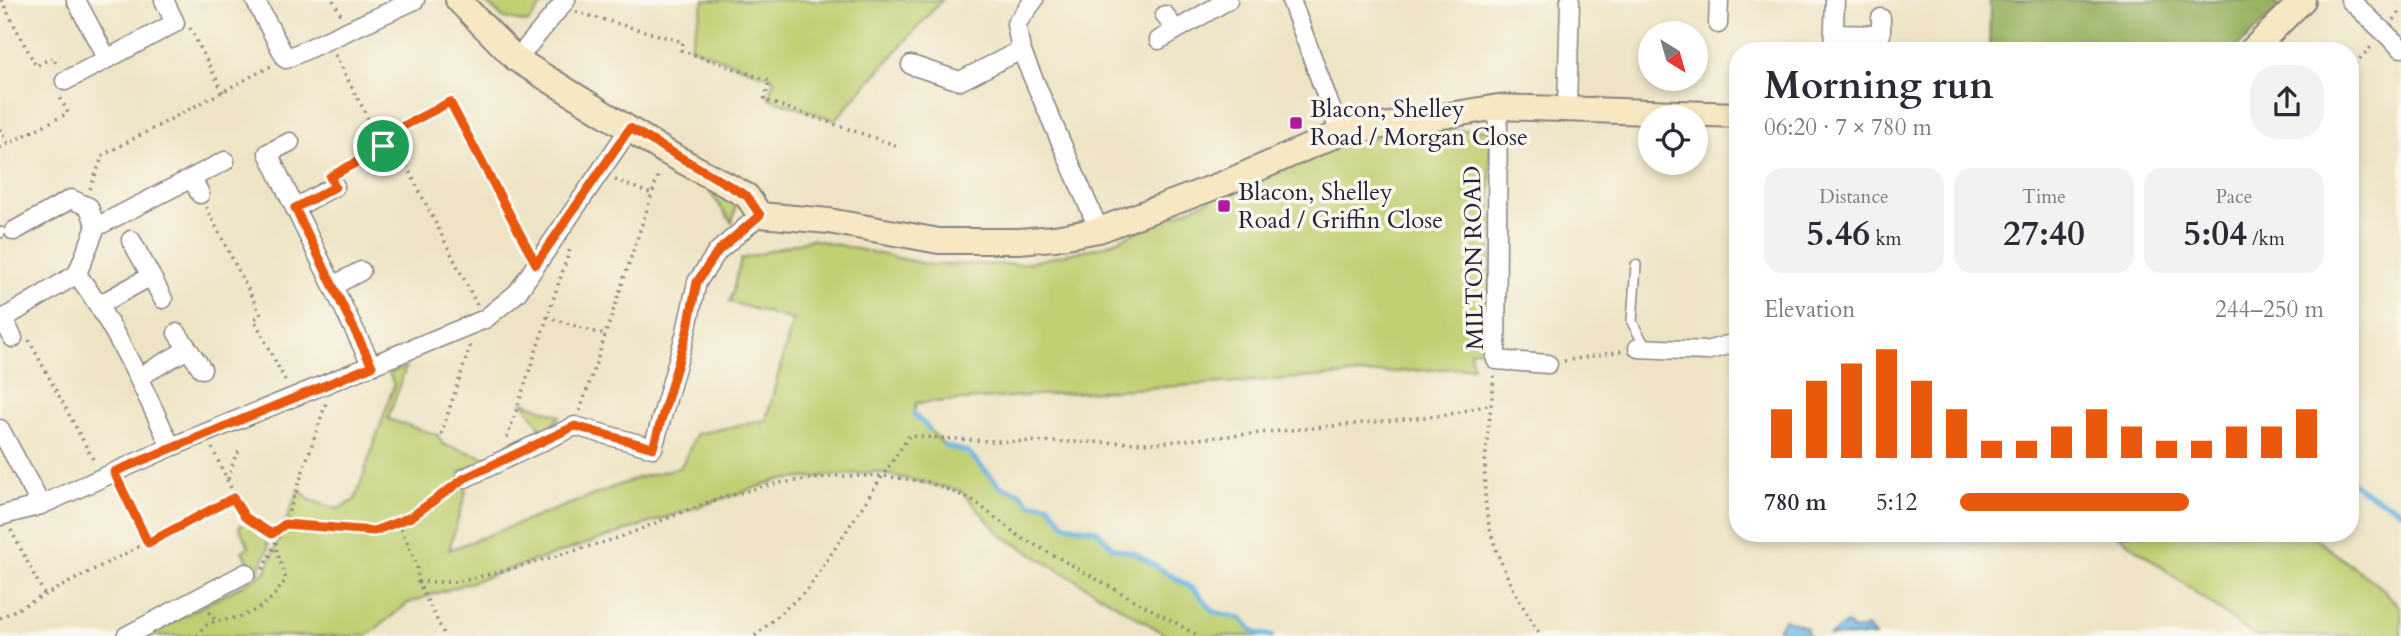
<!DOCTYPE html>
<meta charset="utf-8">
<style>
:root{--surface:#fff;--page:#f2f2f3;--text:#2b2b33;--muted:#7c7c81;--accent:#ea580c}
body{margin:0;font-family:Cardo,serif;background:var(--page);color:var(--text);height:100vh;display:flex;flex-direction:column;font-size:26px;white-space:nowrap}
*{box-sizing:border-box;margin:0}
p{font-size:23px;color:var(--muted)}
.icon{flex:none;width:38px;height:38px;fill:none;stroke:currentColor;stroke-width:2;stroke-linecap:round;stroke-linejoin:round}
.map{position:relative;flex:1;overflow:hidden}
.panel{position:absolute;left:1729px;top:42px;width:630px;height:500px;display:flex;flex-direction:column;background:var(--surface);border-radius:28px;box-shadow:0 4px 10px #0003}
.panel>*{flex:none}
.needle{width:46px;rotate:143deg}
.fabs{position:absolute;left:1638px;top:21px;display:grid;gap:14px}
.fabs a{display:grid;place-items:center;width:70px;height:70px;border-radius:50%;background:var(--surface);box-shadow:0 4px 10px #0003;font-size:35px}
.pin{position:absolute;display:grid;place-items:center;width:60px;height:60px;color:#fff;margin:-30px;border:4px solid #fff;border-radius:50%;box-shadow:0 2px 7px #0007}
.round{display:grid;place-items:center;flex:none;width:74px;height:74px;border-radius:28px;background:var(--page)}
.summary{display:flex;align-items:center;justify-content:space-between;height:119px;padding:0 35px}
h1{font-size:38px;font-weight:700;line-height:52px}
.metrics{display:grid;grid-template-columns:repeat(3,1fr);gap:10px;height:119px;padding:7px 35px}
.metrics div{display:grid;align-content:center;border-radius:18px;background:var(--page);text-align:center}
.metrics b{font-size:35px;font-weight:700}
.metrics small{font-size:19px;font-weight:400}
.metrics p{font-size:19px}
.chart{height:196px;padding:14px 35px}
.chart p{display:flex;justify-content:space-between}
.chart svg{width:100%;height:126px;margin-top:7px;stroke:var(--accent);stroke-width:6}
ul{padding:0 35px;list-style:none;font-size:23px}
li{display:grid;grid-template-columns:112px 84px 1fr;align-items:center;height:52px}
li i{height:18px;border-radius:9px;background:var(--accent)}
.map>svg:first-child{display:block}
.green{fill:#c0cf72;stroke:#717856;stroke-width:2}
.forest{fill:#98b264;stroke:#5d6a50;stroke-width:2}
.water{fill:#68b4e1;stroke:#456b8e;stroke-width:2}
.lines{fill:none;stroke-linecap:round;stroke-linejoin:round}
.stream{stroke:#68b4e1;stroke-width:5}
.lane-casing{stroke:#888380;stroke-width:12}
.street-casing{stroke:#888380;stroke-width:21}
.secondary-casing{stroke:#888380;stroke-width:28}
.path{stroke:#888380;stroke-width:3.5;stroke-dasharray:2 5;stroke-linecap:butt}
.lane{stroke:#fff;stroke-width:9}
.street{stroke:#fff;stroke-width:18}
.secondary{stroke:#f7e8c3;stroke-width:24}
.route-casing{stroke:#fff;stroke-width:14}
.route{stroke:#ea580c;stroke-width:9}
.poi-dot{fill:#b5179e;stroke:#fbf7ec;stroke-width:2.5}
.labels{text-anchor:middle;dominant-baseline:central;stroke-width:7;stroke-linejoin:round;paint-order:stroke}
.poi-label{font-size:24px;fill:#22223b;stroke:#fbf7ec;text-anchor:start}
.street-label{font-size:24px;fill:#22223b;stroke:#fbf7ec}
</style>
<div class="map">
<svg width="2401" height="636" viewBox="0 0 2401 636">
<rect width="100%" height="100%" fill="#fbf7ec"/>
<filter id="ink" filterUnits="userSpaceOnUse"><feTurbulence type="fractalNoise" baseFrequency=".0143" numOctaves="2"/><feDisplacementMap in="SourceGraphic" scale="14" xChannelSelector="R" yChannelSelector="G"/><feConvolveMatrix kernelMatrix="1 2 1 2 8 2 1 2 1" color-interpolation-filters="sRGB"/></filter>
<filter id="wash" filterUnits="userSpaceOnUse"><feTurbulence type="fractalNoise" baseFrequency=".00686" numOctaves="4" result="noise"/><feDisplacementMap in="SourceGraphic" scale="28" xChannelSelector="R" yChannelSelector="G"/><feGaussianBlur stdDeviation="1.57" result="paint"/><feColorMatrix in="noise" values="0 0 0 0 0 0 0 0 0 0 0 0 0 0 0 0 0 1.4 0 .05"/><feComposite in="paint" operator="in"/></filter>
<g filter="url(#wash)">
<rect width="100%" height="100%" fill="#eee4c5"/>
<path class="green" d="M484,0h62l-18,23 -25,-5z
M704,0h238l-107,120 -67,-22 6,-19 -84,-32z
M1490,129v218l-20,4 3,16 -557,36 -2,11 32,33 22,5 33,35 20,6 9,11h18l17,21 31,5 17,18 21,5 61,37 19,22 27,6 14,15 17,3h-104l-167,-101 -40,-44 -85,-19 -97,8 -371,123 -41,33h-221l119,-63 34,-84 11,11 28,9 17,-9 39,-115 -5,-12 17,-6 -18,52 50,16 4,9 46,14 -28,14 6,20 -17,58 189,-72 43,-11 15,-33 70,-14 27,-100 -63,-18 11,-43 70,-20 120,26 90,-1 83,-18 238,-104 78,-10z
M705,185l14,4 17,17 -4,17z
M523,402l37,14 -16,17z
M246,521l20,14 2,14 -11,25 -15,-23 7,-4 -10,-20z
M2117,534h192l74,55 18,19v28h-147z"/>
<path class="forest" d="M1990,0h281l10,7 -48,44h-244z"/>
<path class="water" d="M1784,619l22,8 3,9h-35z
M1846,623l9,8 12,-4 8,9h-46z"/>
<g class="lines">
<path class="stream" d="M914,414l15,15
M945,446l23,6 33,35 20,6 9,11h18l17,21 31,5 17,18 21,5 61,37 19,22 27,6 14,15 17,3
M2350,481c15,14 35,18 51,31"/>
</g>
</g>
<g filter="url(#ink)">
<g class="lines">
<g class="lane-casing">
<path id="lane" d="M0,233l1,-1
M1636,265l-4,57 14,26"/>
</g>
<g class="street-casing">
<path id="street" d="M76,0l31,59 68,-36 -11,-23
M255,0l31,59 129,-59
M1034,0l-18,24 5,26 78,180
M1291,0l49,133
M2350,0l51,48
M1165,15l10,15
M1718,24l1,-24
M1834,34l47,1v-17
M1159,40l69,-40
M1833,51l2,-51
M517,59l49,-59
M911,65l49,16 61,-31
M65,81l42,-22
M1498,107l-2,253 52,4
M1567,107l3,-107
M290,142l-22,11 104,213
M192,178l8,16
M295,208l40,-22
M96,227l129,-66
M77,274c39,53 66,113 94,173
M151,276l12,23
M333,286l28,-15
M99,305l52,-29 -20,-36
M177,333l25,36
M13,338l-10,-19 74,-45 19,-47 -7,-20 -18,-8 -57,32
M1638,348l68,3 32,-9
M139,377l49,-28
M0,429l41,76
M465,478l110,-52 78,22 33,-116 11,-50 21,-31 42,-36
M0,516l41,-11 130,-58 314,-128 32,-26 113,-165
M126,636l120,-63"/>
</g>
<g class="secondary-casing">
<path id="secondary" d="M458,0l58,59 150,93 81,44 13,19 69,6 110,20h79l37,-3 44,-8 126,-47 115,-50 158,-26 240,8
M2251,51l52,-51"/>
</g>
<path class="path" d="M1,0l35,66 17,-9 5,10
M333,0l9,17
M576,12l107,30 -2,8 89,31 -6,19 134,46
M2394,20l7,-10
M190,28l33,64
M335,55l48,92
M2350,69l23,-24
M0,129l8,15
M0,148l68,-35 -8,-16
M341,171l53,-30
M615,180l37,14
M90,189l13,-34 168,-89
M206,207l55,108 -7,4 33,65
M477,305l-87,-172 60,-32 77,147
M547,317l58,18
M29,340l66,123
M1564,361l58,-10
M1494,376c-4,50 -17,108 -3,157 10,36 30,72 50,103
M580,411l79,-238
M441,434l29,-87 -2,-3
M507,438l64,-192
M212,448l33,69 28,17 12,-10 89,7 37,-14 40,-30
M228,479l8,-25 5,-3
M120,486l27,56
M398,522l19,42 1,18 27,54
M11,530l34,66
M263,569l22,-45 41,-121
M418,582h40l56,-14 104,-30 98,-39 62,-16 59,-7h46l44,6 44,17 48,37 180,100
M209,612l7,9c32,-3 53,-14 70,-42l-11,-34
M0,618l233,-120
M197,636l7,-10 12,-5
M755,636l53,-47 101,-153 79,5 168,2 291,-28 45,-11"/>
<use href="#lane" class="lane"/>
<use href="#street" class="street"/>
<use href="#secondary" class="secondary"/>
</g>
</g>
<g class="lines" filter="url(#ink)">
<g class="route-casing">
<path id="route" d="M450,102l86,162 94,-136 117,68 13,19 -42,36 -21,31 -10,50 -34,116 -78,-22 -110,52 -54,39 -37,14 -89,-7 -13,10 -27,-17 -12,-19 -85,45 -34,-71 258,-106 -77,-158 40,-21 -5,-10 64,-36 -4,-8z"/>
</g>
<use href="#route" class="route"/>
</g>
<g class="poi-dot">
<rect x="1289" y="116" width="14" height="14" rx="3.5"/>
<rect x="1217" y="199" width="14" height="14" rx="3.5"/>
</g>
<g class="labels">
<g class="poi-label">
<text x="1310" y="109">Blacon, Shelley<tspan x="1310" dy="28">Road / Morgan Close</tspan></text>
<text x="1238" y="192">Blacon, Shelley<tspan x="1238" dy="28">Road / Griffin Close</tspan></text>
</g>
<g class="street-label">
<text transform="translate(1474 258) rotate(-91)">MILTON ROAD</text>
</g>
</g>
</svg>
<div class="fabs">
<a><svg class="needle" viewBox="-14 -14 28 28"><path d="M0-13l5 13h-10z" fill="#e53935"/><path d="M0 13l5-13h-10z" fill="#7c7c81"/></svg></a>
<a><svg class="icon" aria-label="locate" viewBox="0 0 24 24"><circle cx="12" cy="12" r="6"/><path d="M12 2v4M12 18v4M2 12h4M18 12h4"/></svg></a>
</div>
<div class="pin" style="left:383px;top:146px;background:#1e9e55"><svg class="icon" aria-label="arrive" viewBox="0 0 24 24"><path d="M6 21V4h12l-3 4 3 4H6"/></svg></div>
<section class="panel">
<div class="summary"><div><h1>Morning run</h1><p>06:20 · 7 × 780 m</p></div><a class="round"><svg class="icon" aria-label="share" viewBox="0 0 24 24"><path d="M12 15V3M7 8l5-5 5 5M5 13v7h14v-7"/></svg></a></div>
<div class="metrics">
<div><p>Distance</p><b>5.46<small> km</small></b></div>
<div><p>Time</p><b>27:40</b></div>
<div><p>Pace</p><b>5:04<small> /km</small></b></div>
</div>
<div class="chart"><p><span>Elevation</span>244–250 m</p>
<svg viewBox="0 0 160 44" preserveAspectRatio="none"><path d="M5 44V27M15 44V17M25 44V11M35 44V6M45 44V17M55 44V27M65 44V38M75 44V38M85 44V33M95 44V27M105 44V33M115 44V38M125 44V38M135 44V33M145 44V33M155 44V27"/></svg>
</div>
<ul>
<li><b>780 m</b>5:12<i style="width:63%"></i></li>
</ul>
</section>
</div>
